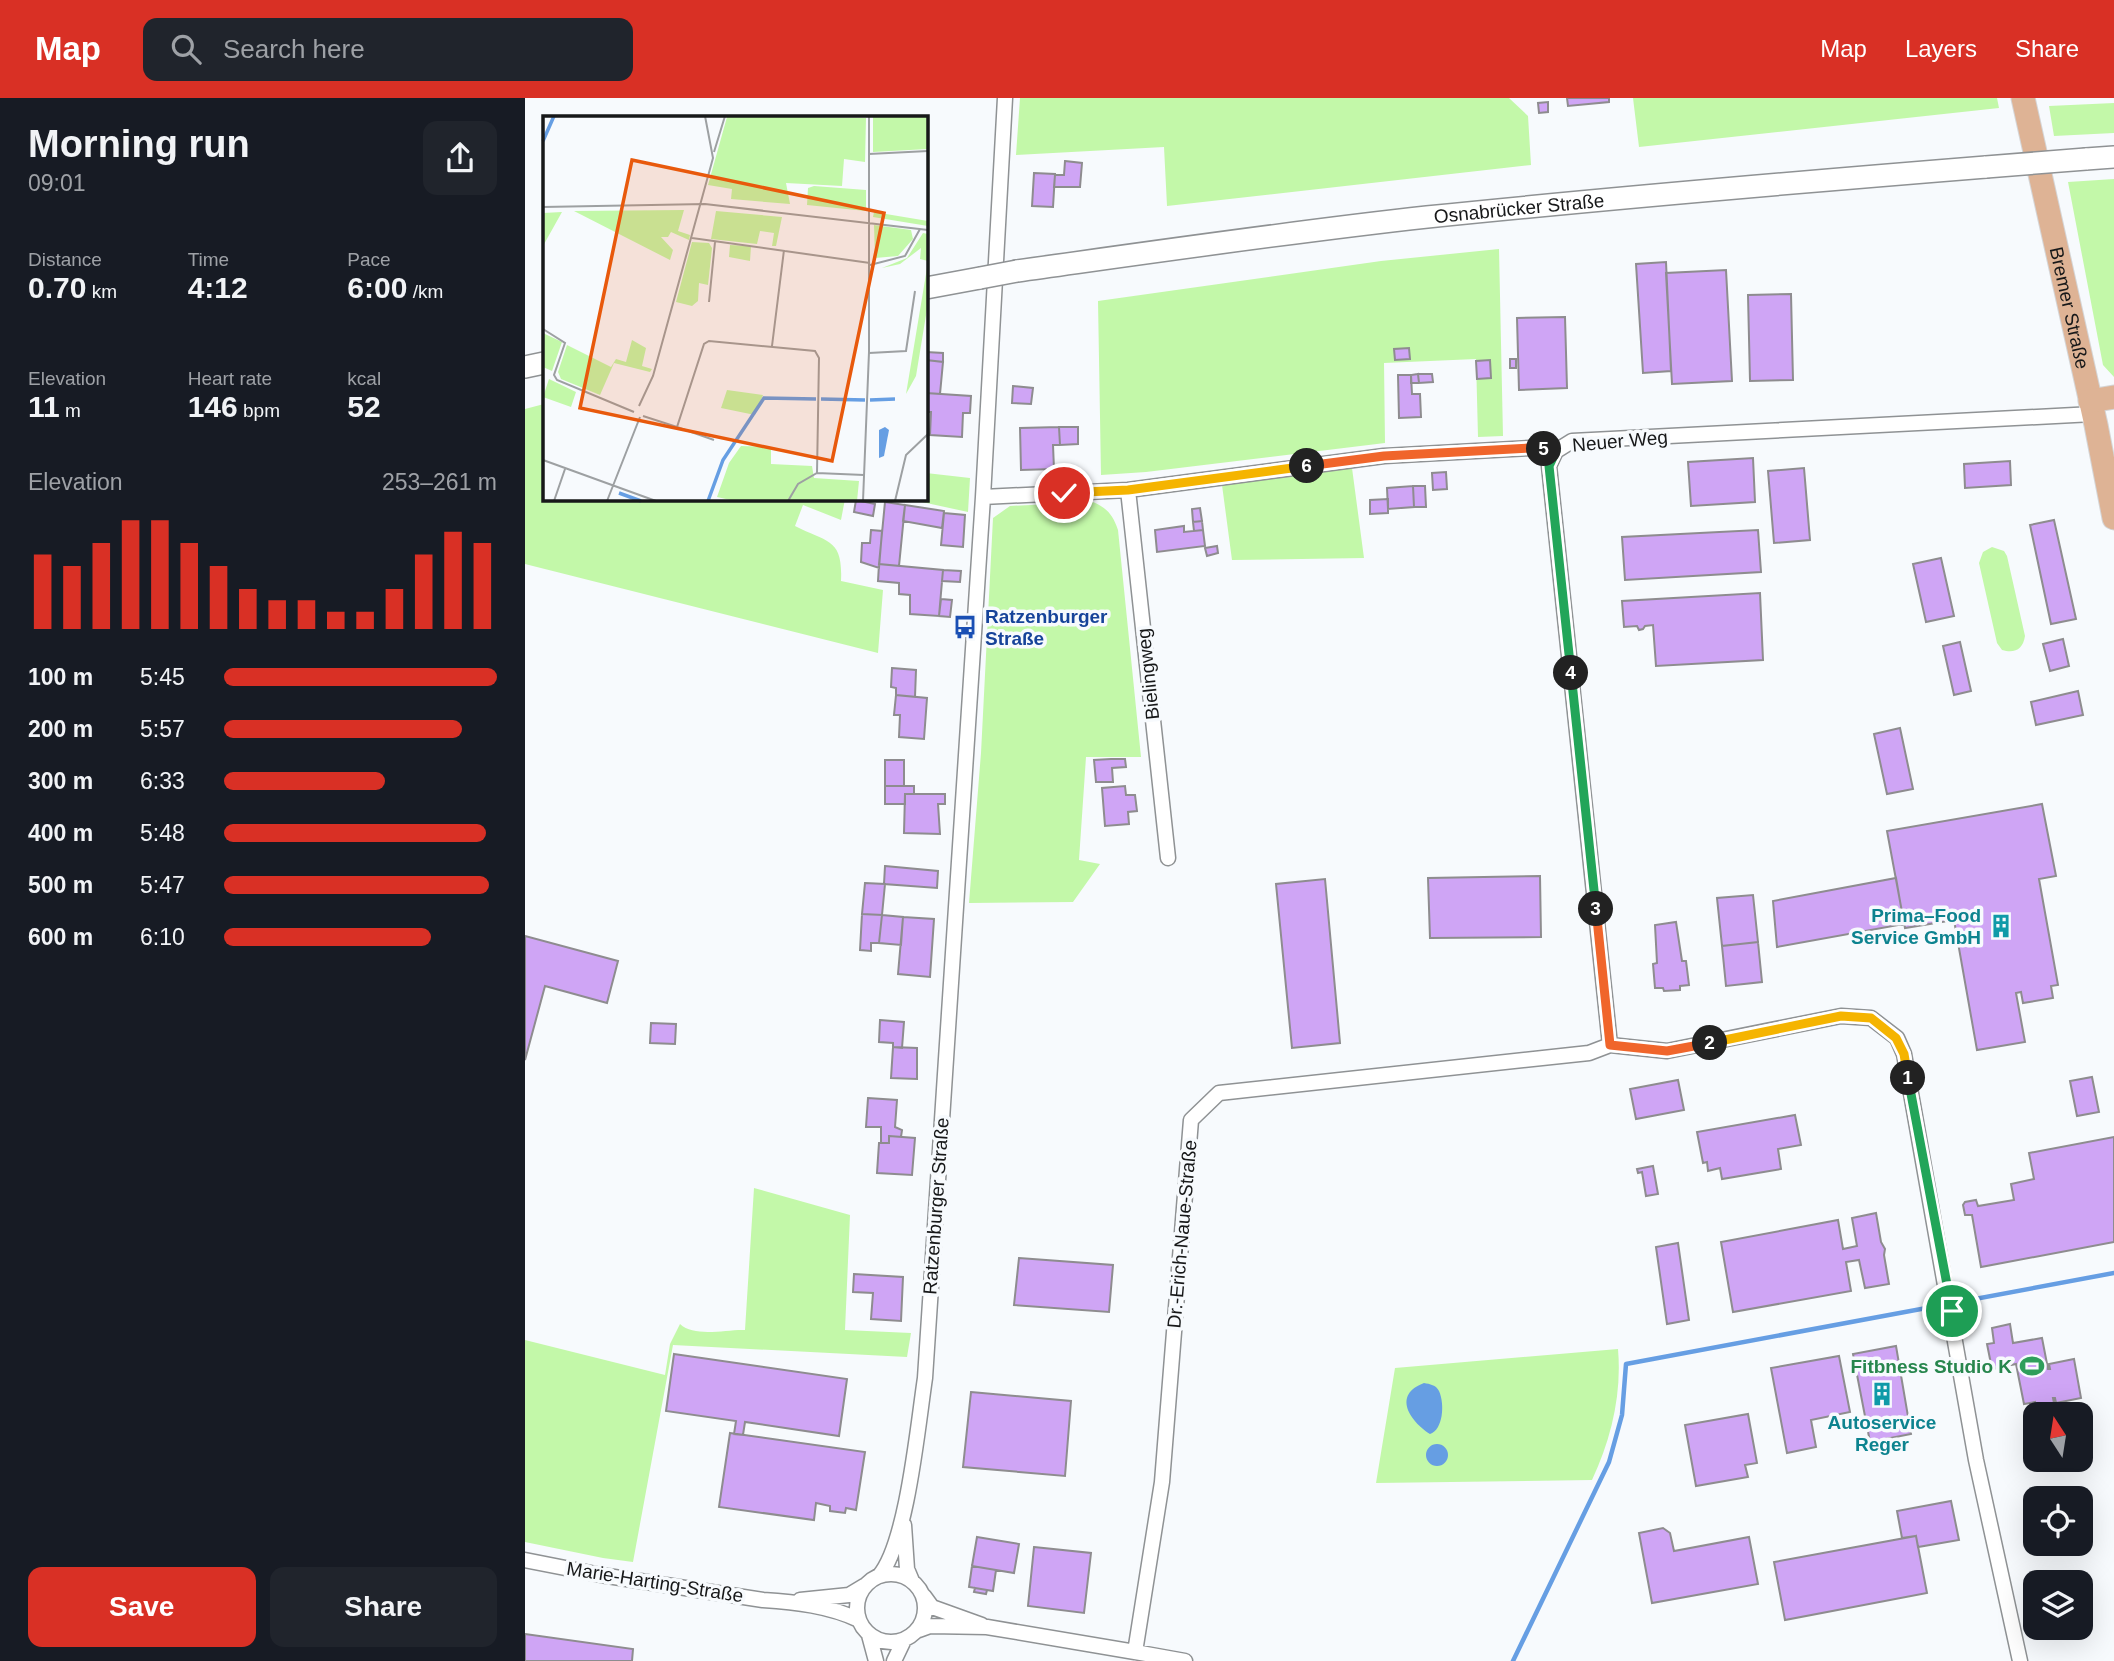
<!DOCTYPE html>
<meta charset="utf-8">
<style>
:root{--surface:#171b24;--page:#20242c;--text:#f1f3f6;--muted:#9ea1a6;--accent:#d93025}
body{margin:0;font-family:Arial,sans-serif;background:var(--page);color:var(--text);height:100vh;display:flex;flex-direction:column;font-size:26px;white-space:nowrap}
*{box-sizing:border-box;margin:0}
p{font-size:23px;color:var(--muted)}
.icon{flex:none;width:38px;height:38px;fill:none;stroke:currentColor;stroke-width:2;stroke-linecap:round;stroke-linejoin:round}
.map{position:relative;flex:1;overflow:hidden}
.sheet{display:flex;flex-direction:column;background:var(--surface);width:525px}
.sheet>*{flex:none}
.needle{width:46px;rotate:348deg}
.controls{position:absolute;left:1498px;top:1304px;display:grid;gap:14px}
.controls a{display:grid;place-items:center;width:70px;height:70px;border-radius:14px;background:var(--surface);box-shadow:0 7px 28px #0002;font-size:35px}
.pin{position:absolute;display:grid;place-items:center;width:60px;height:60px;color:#fff;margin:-30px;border:4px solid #fff;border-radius:50%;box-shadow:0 2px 7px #0007}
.km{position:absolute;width:35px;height:35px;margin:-18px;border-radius:50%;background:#222;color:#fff;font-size:19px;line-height:35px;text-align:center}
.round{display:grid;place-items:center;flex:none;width:74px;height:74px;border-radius:14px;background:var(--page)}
.head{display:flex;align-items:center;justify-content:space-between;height:119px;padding:0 28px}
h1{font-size:38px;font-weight:800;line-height:52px}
.figures{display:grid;grid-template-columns:repeat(3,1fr);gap:10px;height:119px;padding:7px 28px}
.figures div{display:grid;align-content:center}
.figures b{font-size:30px;font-weight:800}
.figures small{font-size:19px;font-weight:400}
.figures p{font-size:19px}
.chart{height:196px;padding:14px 28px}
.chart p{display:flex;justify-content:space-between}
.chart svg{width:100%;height:126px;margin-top:7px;stroke:var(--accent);stroke-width:6}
.action{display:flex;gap:14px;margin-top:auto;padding:14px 28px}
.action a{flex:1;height:80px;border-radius:14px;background:var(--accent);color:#fff;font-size:28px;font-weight:800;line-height:80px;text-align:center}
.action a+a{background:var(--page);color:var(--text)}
ul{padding:0 28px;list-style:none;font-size:23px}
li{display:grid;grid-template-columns:112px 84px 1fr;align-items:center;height:52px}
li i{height:18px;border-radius:9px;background:var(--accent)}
header{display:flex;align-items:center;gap:42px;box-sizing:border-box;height:98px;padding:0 35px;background:var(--accent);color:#fff}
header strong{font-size:33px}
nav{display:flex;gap:38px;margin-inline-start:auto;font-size:24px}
.search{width:490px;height:63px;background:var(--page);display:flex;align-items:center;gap:18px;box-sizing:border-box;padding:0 24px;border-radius:14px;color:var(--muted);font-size:26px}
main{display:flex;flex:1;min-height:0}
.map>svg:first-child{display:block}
.green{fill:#c3f8a9}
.water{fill:#669ee3}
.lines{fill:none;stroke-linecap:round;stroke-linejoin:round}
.stream{stroke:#669ee3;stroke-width:4.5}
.building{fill:#cfa5f5;stroke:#8e8c8f;stroke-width:2}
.street-casing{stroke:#8f9294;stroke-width:17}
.secondary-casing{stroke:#8f9294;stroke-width:24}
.primary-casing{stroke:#d5d5d6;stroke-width:25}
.street{stroke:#fff;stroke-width:14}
.secondary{stroke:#fff;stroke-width:21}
.primary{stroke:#deb395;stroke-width:23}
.secondary-bridge-casing{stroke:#8f9294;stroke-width:24;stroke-linecap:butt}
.secondary-bridge{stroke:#fff;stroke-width:21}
.split-1-casing{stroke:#fff;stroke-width:14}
.split-2-casing{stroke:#fff;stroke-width:14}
.split-3-casing{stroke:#fff;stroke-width:14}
.split-4-casing{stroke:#fff;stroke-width:14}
.split-5-casing{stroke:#fff;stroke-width:14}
.split-6-casing{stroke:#fff;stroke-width:14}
.split-7-casing{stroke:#fff;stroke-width:14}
.split-1{stroke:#22a559;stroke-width:9}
.split-2{stroke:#f5b400;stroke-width:9}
.split-3{stroke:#f0652b;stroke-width:9}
.split-4{stroke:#22a559;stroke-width:9}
.split-5{stroke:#22a559;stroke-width:9}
.split-6{stroke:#f0652b;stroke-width:9}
.split-7{stroke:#f5b400;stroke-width:9}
.labels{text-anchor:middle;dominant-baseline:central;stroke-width:7;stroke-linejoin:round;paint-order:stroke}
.street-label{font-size:19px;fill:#171819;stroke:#f7fafd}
.transit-label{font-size:19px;font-weight:bold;fill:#164399;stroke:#f7fafd;text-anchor:start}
.culture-label{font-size:19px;font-weight:bold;fill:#0d838f;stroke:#f7fafd;text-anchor:end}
.leisure-label{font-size:19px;font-weight:bold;fill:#27864d;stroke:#f7fafd;text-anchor:end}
.inset-river{fill:none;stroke:#669ee3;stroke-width:3.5}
.inset-road{fill:none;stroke:#9da0a2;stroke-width:2}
.view{fill:#e8590c;fill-opacity:0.15;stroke:#e8590c;stroke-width:3.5}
.inset-edge{fill:none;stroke:#171819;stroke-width:3.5}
</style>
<header>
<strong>Map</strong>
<div class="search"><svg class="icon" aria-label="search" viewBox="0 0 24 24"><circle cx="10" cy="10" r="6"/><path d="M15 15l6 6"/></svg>Search here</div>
<nav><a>Map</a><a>Layers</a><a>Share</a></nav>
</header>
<main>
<section class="sheet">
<div class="head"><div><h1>Morning run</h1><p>09:01</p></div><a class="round"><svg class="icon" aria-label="share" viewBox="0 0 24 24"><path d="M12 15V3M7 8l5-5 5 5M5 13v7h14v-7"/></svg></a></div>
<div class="figures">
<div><p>Distance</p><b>0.70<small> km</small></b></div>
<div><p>Time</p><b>4:12</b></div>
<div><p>Pace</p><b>6:00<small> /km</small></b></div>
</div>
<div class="figures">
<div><p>Elevation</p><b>11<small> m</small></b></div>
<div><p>Heart rate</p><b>146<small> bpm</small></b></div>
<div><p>kcal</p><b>52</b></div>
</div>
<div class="chart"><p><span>Elevation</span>253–261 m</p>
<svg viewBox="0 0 160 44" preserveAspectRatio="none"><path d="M5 44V18M15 44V22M25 44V14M35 44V6M45 44V6M55 44V14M65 44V22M75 44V30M85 44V34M95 44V34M105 44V38M115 44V38M125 44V30M135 44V18M145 44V10M155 44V14"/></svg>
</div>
<ul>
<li><b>100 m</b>5:45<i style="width:100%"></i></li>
<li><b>200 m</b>5:57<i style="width:87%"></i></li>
<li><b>300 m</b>6:33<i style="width:59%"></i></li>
<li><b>400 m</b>5:48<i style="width:96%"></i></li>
<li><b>500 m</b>5:47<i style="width:97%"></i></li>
<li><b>600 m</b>6:10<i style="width:76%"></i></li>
</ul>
<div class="action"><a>Save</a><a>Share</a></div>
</section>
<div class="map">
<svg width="1589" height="1563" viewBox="0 0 1589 1563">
<rect width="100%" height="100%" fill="#f7fafd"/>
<path class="green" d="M495,0h489l19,18 3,49 -364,41 -3,-59 -148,8z
M1108,0h364l2,10 -360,39z
M1589,5v30l-60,3 -5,-30z
M1589,81v198l-11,-12 -35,-183z
M974,151l4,187 -25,1 -2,-78 -92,4 1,80 -239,29 -45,3 -3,-174 283,-40z
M19,306v95h301l-4,21 -38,-15 -8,21c33,17 48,12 46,55l42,9 -5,63 -353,-89v-155z
M827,370l12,90 -132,2 -10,-75z
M401,375l44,5 -2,34 -60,-13h18z
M568,404c14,6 20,13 25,28l23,227h-55l-7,103 21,4 -27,38 -104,1 12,-150 12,-235 17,-12z
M1467,449l12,4 3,5 18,80c-2,13 -10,18 -23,14l-5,-7 -18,-80 4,-11z
M229,1090l96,27 -5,115 66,3 -4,24 -234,-12 -40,217 -30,-4 -78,-16v-202l140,35 5,-31 10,-20c15,14 47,5 65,6z
M1093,1251c4,46 -7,90 -26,131l-216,3 19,-115z"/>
<path class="water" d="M899,1285c6,1 12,2 15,8 6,13 4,39 -9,43 -20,-13 -38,-39 -6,-51z
M901 1357a11 11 0 1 1 22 0a11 11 0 1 1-22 0Z"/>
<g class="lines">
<path class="stream" d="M988,1563l96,-199 13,-47 4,-51 488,-91"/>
</g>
<path class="building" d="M1042,0h42v4l-41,4z
M1023,4v10l-9,1 -1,-10z
M540,63l17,2 -2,24h-26l1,-12h9z
M509,75l21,1 -2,33 -21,-1z
M1141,164l5,109 -28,2 -7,-109z
M1201,172l6,111 -60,3 -6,-111z
M1266,196l2,86 -43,1 -2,-86z
M1040,219l2,71 -48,2 -2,-72z
M884,250l1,11 -15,1 -1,-11z
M401,254l17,1v9l-17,-2z
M985,261h6v9h-6z
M401,262l17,2 -3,32 -14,-1z
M965,262l1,18 -14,1 -1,-18z
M893,276h14l1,8 -14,1z
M893,276l1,9h-8v-8z
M873,277h13l1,19h8l1,23 -22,1z
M488,288l20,2 -2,16 -19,-1z
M401,295l45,3 -1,17h-7l-1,24 -32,-2 1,-23h-5z
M534,329h19v17l-18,1z
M534,329l1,18h-7l1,24 -33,1 -1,-42z
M1228,360l2,44 -64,4 -3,-44z
M1485,363l1,24 -46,3 -1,-24z
M1279,370l6,72 -36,3 -6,-72z
M921,374l1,17 -14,1 -1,-17z
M888,388h12l1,21h-12z
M888,388l1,21 -26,2 -1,-21z
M863,401v14l-18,1v-14z
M331,402l19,4 -2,12 -19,-4z
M360,404l20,3 -6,61 -20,-2z
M380,407l39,6 -2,17 -39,-7z
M675,410l2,13 -9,1 -1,-13z
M419,415l21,2 -2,32 -22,-2z
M1529,422l22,99 -25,5 -21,-99z
M677,423l1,9 -9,1 -1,-9z
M659,428v6l19,-2 2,16 -48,6 -2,-22z
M346,432l11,1 -3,37 -18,-6 1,-19h8z
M1233,432l3,42 -136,8 -3,-43z
M692,448l1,7 -11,3 -2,-8z
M1416,460l13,58 -28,6 -13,-58z
M354,466l64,6 -4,46 -29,-2v-19l-11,-1v-11l-21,-2z
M418,472l18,1 -1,11 -18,-1z
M1235,495l3,67 -107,6 -3,-41 -8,1 -2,3 -4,1 -2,-4 -13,1 -2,-26z
M416,501l11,1 -2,17 -11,-1z
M1538,541l6,27 -19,5 -7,-27z
M1435,544l11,49 -17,4 -11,-49z
M367,570l24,2 -1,27 -19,-2v-7l-5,-1z
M1553,593l5,24 -47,10 -5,-23z
M371,597l31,3 -3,41 -25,-2 1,-22h-6z
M1375,630l13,61 -26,5 -13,-60z
M586,661h14l1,8 -14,1 1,14h-17l-2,-22z
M360,662h19v26h-19z
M360,688h29v8h-9v10h-20z
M600,688l1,9h9l2,16 -9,1 1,12 -24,2 -3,-38z
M380,696h40v10h-7l2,30 -36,-1z
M1517,706l14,72 -17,3 19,106 -7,1 2,12 -30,5 -2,-11 -5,1 9,49 -48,8 -23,-130 -49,8 -18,-97z
M360,768l53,5 -1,17 -53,-4z
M1015,778l1,61 -111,1 -2,-60z
M1371,780l8,46 -127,23 -4,-46z
M800,781l15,164 -48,5 -16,-164z
M340,785l20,1 -3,31 -20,-1z
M1228,797l5,47 -36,4 -5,-48z
M337,816l20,1 -3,28h-8v8l-11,-1z
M357,817l21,2 -2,28 -22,-2z
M378,819l31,2 -4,58 -32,-3z
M1151,824l6,39h4l3,24 -9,1v4l-16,1 -1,-3h-8l-2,-24 4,-1 -2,-38z
M0,838l93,25 -11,42 -62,-17 -20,74z
M1233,844l4,40 -36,4 -4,-40z
M355,922l24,2 -2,26 -9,-1v-4l-14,-1z
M126,925l25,1 -1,20 -25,-1z
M368,949l24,1v31l-26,-1z
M1567,979l7,35 -22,4 -7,-35z
M1153,982l6,30 -48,9 -6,-30z
M343,1000l29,2 -2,27 7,3 -1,7 -12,-1v7h-8v-16h-15z
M1270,1017l6,30 -23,4 3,20 -59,10 -2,-11 -12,3 -1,-9 -4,1 -6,-31z
M364,1038l26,2 -3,37 -35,-2 2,-30h10z
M1589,1039v105l-133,25 -9,-52h-7l-2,-10 2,-3 11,-2 2,6 36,-6 -3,-16 23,-5 -5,-26z
M1128,1068l5,28 -12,2 -4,-24 -4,1 -1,-4z
M1351,1115l5,29 4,7 -1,6 5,29 -24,4 -6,-28 -13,2 5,29 -118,21 -12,-70 117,-22 5,29 14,-3 -5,-28z
M1153,1145l11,77 -22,4 -11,-77z
M494,1160l94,7 -4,47 -95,-7z
M329,1176l49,3 -2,44 -30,-2 2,-26 -20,-1z
M1485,1226l3,19 29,-5 6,31h2l-1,-5 25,-5 7,39 -25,5 -1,-5h-2l2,10 -15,3v-3l-4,1 -1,-7 -11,2 -8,-40 -24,5 -5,-25 7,-1 -2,-15z
M1371,1248l15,88 -41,8 -17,-88z
M149,1256l173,25 -8,57 -94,-14 -2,13 -9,-1 2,-13 -70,-10z
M1314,1258l11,56 -39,8 5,27 -29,6 -16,-85z
M446,1294l100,9 -6,75 -102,-9z
M1223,1316l9,49 -12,2 3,12 -52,9 -11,-61z
M205,1335l135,19 -9,58 -10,-2 -1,5 -15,-2v-5l-14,-3 -2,17 -95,-13z
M1426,1403l8,39 -41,7 -2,-11 -14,2 -5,-27z
M1138,1430l7,5 4,18 75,-14 9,47 -106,19 -13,-70z
M1391,1438l11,57 -142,27 -11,-58z
M452,1439l42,7 -5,29 -42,-7z
M509,1449l57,6 -7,60 -56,-7z
M447,1468l24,4 -3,21 -24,-4z
M450,1490l12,2 -1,4 -12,-2z
M0,1536l108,15 -1,12h-107z"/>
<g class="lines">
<g class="street-casing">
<path id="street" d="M1031,353l-7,15 61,579
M603,392l40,368
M458,399l145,-7 256,-34 146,-8 26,3 16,-10 521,-27
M1085,947l57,6 174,-35 30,2 26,20 7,16 72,406 44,201
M379,1427l3,44 5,12
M0,1462l76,15 162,25c32,2 67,6 96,20
M332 1510a34 34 0 1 1 68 0a34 34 0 1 1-68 0Z
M354,1478c28,-32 39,-152 46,-198l58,-881 22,-399
M399,1498l8,11 50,18
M275,1502l49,-5 15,-9
M394,1532l11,-4 57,1 148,25 27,-170 29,-362 28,-27 370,-40 21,-8
M344,1537l7,26
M610,1554l50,9
M369,1563l10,-21"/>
</g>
<g class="secondary-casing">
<g id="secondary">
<path d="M1561,61l28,-2"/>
<path id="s1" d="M492,173c136,-19 273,-39 410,-54 186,-19 373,-35 559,-50"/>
<path d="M401,190l54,-10"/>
<path d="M0,269l19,-4"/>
</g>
</g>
<g class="primary-casing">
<g id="primary">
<path id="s2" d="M1498,0l73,327 18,93"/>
<path d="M1565,303l24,-4"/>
</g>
</g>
<use href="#street" class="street"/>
<use href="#secondary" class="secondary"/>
<use href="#primary" class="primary"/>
<g class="secondary-bridge-casing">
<path id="secondary-bridge" d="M1461,69l100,-8
M455,180l37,-7"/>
</g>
<use href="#secondary-bridge" class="secondary-bridge"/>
</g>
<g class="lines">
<g class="split-1-casing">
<path id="split-1" d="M1383,980l44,233"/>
</g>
<g class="split-2-casing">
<path id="split-2" d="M1185,945l131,-27 30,2 25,20 8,16 4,24"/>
</g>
<g class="split-3-casing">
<path id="split-3" d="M1071,811l14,136 57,6 43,-8"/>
</g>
<g class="split-4-casing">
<path id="split-4" d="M1046,575l25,236"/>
</g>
<g class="split-5-casing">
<path id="split-5" d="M1019,351l12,2 -7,15 22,207"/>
</g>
<g class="split-6-casing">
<path id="split-6" d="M782,368l77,-10 146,-8 14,1"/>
</g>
<g class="split-7-casing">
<path id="split-7" d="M539,395l64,-3 179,-24"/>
</g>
<use href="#split-1" class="split-1"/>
<use href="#split-2" class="split-2"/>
<use href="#split-3" class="split-3"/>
<use href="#split-4" class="split-4"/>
<use href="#split-5" class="split-5"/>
<use href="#split-6" class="split-6"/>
<use href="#split-7" class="split-7"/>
</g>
<defs>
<g id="bus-bare" transform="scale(1.89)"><path d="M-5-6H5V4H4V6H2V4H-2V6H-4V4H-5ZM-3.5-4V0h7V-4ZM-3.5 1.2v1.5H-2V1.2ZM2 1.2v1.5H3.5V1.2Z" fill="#1a4fb4" stroke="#f7fafd" stroke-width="2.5" paint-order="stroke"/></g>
<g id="building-bare" transform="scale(1.89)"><path d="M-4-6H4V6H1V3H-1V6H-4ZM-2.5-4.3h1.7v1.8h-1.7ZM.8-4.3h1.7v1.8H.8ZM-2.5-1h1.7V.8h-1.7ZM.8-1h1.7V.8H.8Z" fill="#0f9aa8" stroke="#f7fafd" stroke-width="2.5" paint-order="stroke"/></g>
<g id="stadium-bare" transform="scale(1.89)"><path d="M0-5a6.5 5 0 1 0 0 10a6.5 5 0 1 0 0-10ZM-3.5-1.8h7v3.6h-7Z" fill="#2e9e5b" stroke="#f7fafd" stroke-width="2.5" paint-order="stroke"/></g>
</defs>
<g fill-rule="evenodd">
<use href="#bus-bare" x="440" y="529"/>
<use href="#building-bare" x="1476" y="828"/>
<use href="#stadium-bare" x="1507" y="1268"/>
<use href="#building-bare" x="1357" y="1296"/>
</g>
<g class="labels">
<g class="street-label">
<text stroke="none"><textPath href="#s1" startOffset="506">Osnabrücker Straße</textPath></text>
<text stroke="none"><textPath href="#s2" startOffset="215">Bremer Straße</textPath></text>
<text transform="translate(1095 343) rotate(-5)">Neuer Weg</text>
<text transform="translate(623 576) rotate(-96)">Bielingweg</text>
<text transform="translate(411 1108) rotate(-86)">Ratzenburger Straße</text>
<text transform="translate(657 1136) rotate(-85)">Dr.-Erich-Naue-Straße</text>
<text transform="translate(130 1484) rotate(9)">Marie-Harting-Straße</text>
</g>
<g class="transit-label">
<text x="460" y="518">Ratzenburger<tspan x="460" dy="22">Straße</tspan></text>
</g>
<g class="culture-label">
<text x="1456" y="817">Prima–Food<tspan x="1456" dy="22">Service GmbH</tspan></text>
<text x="1357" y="1324" text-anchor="middle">Autoservice<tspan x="1357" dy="22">Reger</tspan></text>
</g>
<g class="leisure-label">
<text x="1487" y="1268">Fitbness Studio K</text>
</g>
</g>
<g transform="translate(18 18)">
<rect width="385" height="385" fill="#f7fafd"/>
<path d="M201,0l122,2 -1,44 -21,-3 -2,27 -56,-3 4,21 -59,-5 1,-10 -24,-4 19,-68zM330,0h55v33l-55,3zM271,70l52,4v21l-59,-6 1,-17zM141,94l-6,21 12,4 -1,5 -18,-8 -3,5h-7l12,13 -3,10 -96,-49zM173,95l66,6 -6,29h-4l2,-13 -14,-2 -3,13 -46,-5zM19,96l-14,25 -5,9v-33zM331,96l54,9v5l-55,-9zM331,109l37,5 2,9 -15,17 -23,2zM380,117l5,1v27l-8,-2 1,-11 -21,16 -18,4 25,-10zM149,126l17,1 3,5 -4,37 -9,-2 -1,18 -6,5 -16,-4zM187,129l21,1 -1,15 -21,-4zM385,146v41l-12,73 -10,18zM0,217l19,9 -10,29 -9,-4zM89,224l14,8 -4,18 10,3 -2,3 -36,-9 -14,32 -39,-16 -3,-7 9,-27 44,22 5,-8 10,3zM6,263l27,13 -5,15 -28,-10zM184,274l36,5 -8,20 -34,-7zM198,330l30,1v17l41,2 2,12 45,3 -2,20h-122l-18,-4 12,-34z" fill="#c3f8a9"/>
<path d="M342,311l4,3 -5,26 -5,2v-28z" fill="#669ee3"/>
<path class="inset-river" d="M0,25l11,-25M278,283l44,1M327,284l25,-1M76,377l22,8M165,385l15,-41 41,-62 52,1"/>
<path class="inset-road" d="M171,36l11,-36M326,38l59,-3M0,91l162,-3 223,26M149,122l178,25M327,149l35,-9 15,-27M166,186l6,-60M0,213l22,14 -11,32 3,5 77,32M229,230l12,-96M326,237l37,-2 9,-60M96,290l14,-30 60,-218 -8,-42M100,300l34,11 27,-83 5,-3 106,10 4,7 -2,115M134,311l37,13M0,344l113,41M11,385l11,-32M64,385l33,-84M245,385l10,-17 19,-11 47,2M320,385l6,-149v-236M352,385l11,-46 22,-21"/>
<path class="view" d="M89,44l252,53 -52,248 -252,-53z"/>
<rect width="385" height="385" class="inset-edge"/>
</g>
</svg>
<div class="controls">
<a><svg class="needle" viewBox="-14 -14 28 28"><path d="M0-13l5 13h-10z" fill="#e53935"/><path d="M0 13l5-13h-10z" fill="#9ea1a6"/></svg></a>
<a><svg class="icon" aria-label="locate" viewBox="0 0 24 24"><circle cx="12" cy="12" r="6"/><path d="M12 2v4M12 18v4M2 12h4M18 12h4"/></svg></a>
<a><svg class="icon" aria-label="layers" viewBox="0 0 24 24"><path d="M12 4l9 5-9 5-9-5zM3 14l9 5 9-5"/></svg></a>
</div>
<div class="pin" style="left:1427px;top:1213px;background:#1e9e55"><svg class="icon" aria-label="arrive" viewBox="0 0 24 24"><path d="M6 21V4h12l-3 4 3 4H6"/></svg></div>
<div class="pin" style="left:539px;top:395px;background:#d93025"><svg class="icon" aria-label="check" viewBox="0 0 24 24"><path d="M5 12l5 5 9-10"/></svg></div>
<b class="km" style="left:1383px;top:980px">1</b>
<b class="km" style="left:1185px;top:945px">2</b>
<b class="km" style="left:1071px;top:811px">3</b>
<b class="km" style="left:1046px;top:575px">4</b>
<b class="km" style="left:1019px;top:351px">5</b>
<b class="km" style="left:782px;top:368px">6</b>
</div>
</main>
